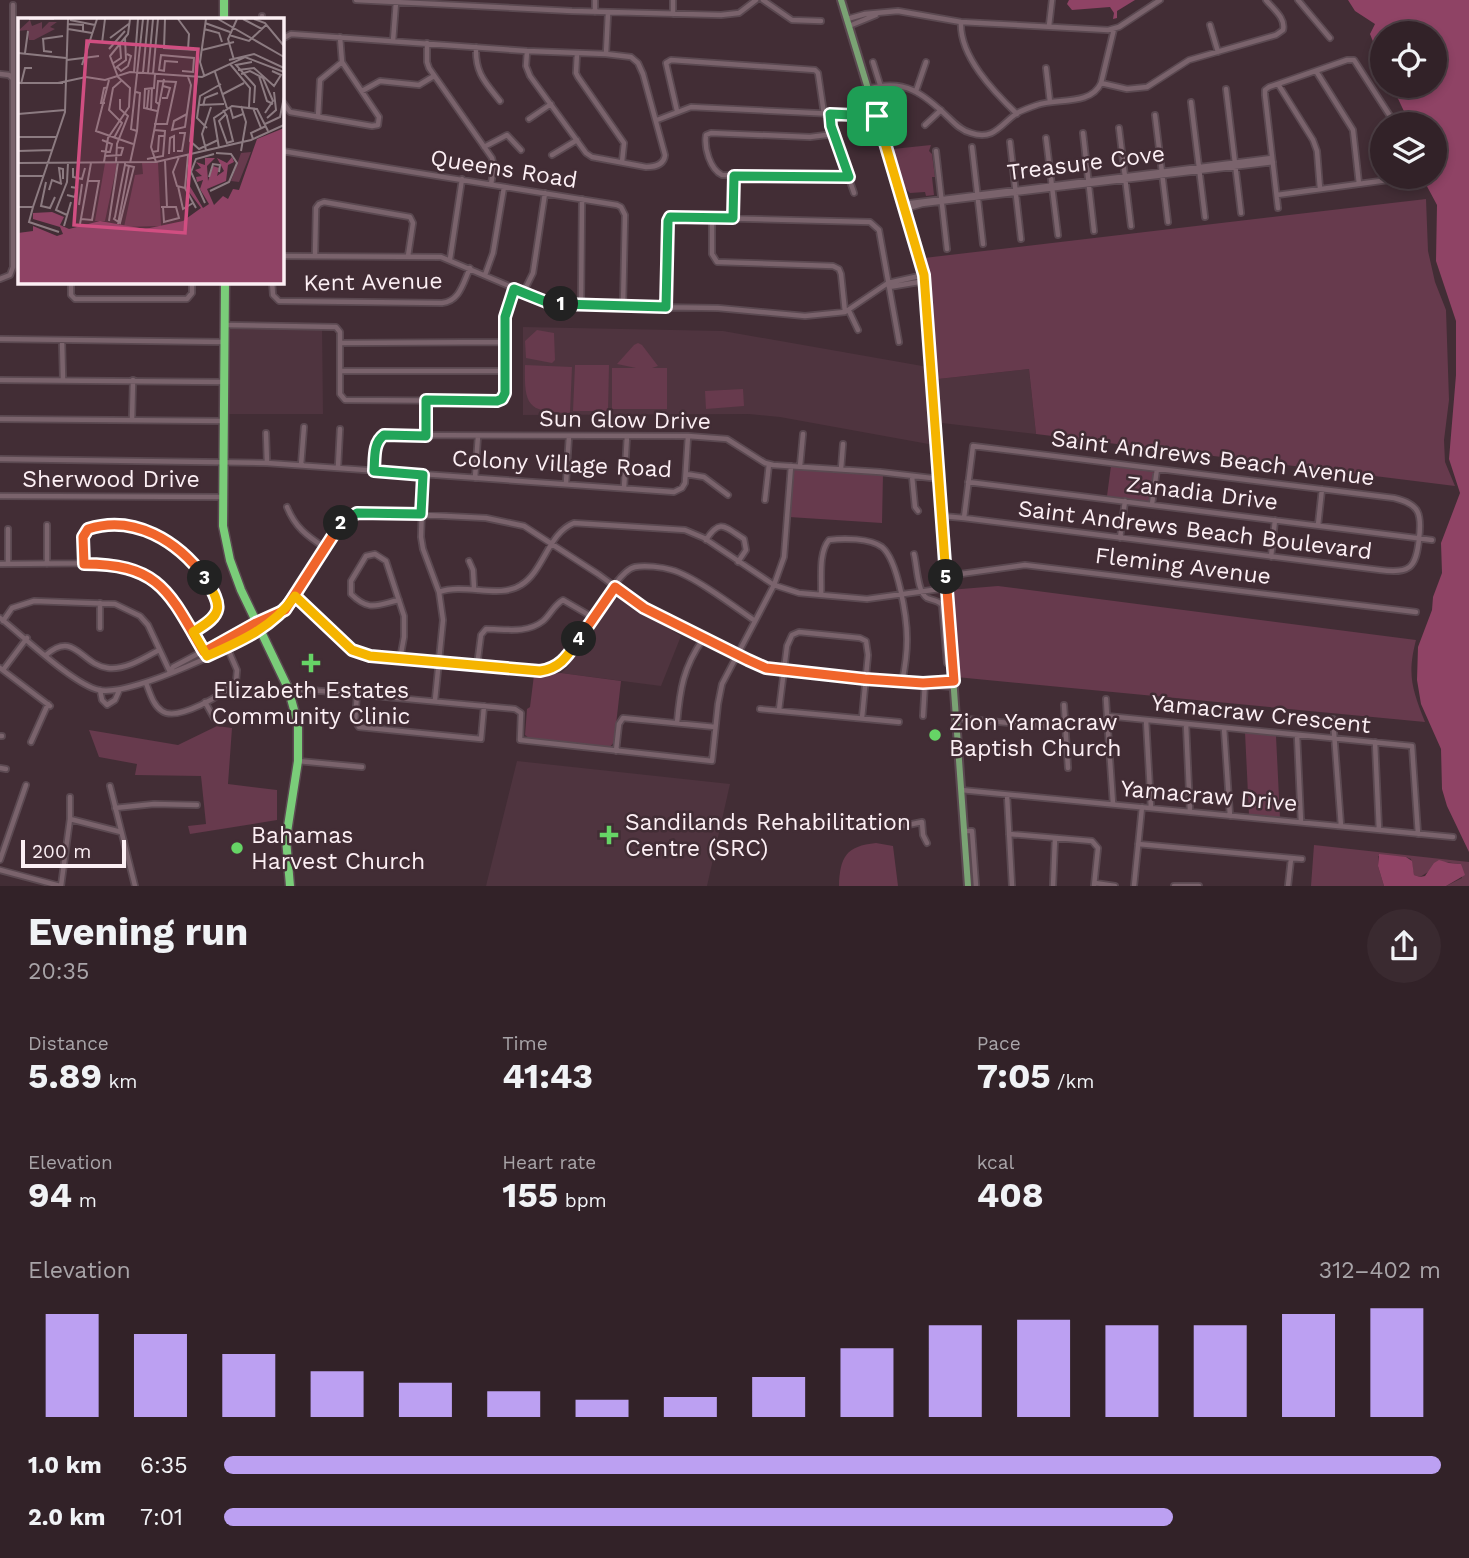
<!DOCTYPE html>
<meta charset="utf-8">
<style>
:root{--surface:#322228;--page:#3a2a30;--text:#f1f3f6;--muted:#a8a4a8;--line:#4d3f45;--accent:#bca0f2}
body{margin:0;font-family:"Work Sans",sans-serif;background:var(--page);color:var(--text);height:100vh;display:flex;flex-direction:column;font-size:26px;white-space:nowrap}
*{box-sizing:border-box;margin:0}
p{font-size:23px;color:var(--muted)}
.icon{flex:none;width:38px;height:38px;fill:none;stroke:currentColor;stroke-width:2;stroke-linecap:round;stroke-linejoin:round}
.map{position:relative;height:886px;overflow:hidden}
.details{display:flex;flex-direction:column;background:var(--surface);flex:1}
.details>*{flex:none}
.buttons{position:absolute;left:1370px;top:21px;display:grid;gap:14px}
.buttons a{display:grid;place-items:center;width:77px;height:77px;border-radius:50%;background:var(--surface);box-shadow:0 4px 10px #0003,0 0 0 2px var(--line);font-size:35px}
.scale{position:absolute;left:21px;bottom:18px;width:105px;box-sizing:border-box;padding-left:7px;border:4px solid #fceff4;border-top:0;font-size:19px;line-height:24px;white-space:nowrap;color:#fceff4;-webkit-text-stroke:5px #422d35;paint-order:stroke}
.pin{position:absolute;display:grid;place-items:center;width:60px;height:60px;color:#fff;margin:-30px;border-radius:14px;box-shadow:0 4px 10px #0006}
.km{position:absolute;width:35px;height:35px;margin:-18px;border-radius:50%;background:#222;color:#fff;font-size:19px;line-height:35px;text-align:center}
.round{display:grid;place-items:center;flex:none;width:74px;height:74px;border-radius:37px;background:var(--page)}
.head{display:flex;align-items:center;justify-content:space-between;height:119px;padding:0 28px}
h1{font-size:38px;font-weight:700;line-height:52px}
.stats{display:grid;grid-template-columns:repeat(3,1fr);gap:10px;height:119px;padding:7px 28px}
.stats div{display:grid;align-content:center}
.stats b{font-size:35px;font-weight:700}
.stats small{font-size:19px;font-weight:400}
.stats p{font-size:19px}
.chart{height:196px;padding:14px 28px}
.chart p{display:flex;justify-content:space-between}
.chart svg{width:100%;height:126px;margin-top:7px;stroke:var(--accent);stroke-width:6}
ul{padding:0 28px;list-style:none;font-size:23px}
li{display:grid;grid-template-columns:112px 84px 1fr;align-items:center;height:52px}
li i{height:18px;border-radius:9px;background:var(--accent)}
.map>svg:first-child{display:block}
.built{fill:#4f343f}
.green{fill:#673a4d}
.water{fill:#8f4365}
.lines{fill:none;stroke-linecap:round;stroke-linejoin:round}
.minor-casing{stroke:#5b4951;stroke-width:8}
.major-casing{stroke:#5b4951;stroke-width:10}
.highway-casing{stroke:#5b4951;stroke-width:11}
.minor{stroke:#7a636c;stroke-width:4.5}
.major{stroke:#7aa374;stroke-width:6}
.highway{stroke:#7acd79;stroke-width:8}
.split-1-casing{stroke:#fff;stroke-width:14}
.split-2-casing{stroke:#fff;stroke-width:14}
.split-3-casing{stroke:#fff;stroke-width:14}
.split-4-casing{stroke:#fff;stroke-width:14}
.split-5-casing{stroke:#fff;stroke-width:14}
.split-6-casing{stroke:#fff;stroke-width:14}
.split-1{stroke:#22a559;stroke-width:9}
.split-2{stroke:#22a559;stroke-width:9}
.split-3{stroke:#f0652b;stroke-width:9}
.split-4{stroke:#f5b400;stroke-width:9}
.split-5{stroke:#f0652b;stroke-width:9}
.split-6{stroke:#f5b400;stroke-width:9}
.poi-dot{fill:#66d466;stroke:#422d35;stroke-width:2.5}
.labels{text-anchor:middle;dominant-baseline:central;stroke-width:5;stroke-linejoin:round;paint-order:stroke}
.street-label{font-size:23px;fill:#fceff4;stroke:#422d35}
.poi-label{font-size:23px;fill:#fceff4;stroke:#422d35;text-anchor:start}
.inset-road{fill:none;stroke:#8c7b81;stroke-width:2}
.view{fill:#d04e81;fill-opacity:0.15;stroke:#d04e81;stroke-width:3.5}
.inset-edge{fill:none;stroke:#fceff4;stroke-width:3.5}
</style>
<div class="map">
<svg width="1469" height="886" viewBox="0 0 1469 886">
<rect width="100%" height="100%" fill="#422d35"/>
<path class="built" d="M227,322l95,1 1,91h-97z
M523,327l200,4 205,36 6,78 -154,-28 -31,-3 -226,1z
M1029,369l7,65 -94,-11 -4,-44z
M619,598l62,38 -20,50 -100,-13 7,-6 18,-32 3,2 25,-38z
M517,761l213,23 -23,102h-221z"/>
<path class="green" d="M931,145l-2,6 3,3 3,23h-3l2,18 -8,1 -1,-4 -15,1 -6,-6 -11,-38z
M1426,199l2,52 7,31 11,28 3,90 -5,40 1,22 10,24 -419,-52 -7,-65 -91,10 -9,-96 -5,-25z
M537,330l17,3 1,27 -3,3 -26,-5 -1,-17z
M638,343l4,2 16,21 -6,2h15v41h-55v-41h24l-19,-4 17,-19z
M525,365l47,2 -2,46c-42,-1 -46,-6 -45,-48z
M575,365h34l-1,46h-35z
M743,389l1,17 -38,3 -1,-18z
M1111,466l43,6 -4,30 -43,-6z
M795,469l88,5 -1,49 -93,-6 3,-46z
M998,586l418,54c-9,35 -4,49 9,82l-469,-45 -7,-87z
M561,673l60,8 -7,61 -4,5 -80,-8 -5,-4 2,-26 3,-2 4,-32z
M217,726l15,2 -4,56 49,6v30l-87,14 -2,-8 18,-2 -5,-48 -66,-1 2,-11 -38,-7 -10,-27 89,15z
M1245,732l31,4 4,82 -31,-3z
M876,843l17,3 5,40h-59c1,-29 7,-40 37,-43z
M1314,845l155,17v24h-23l16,-8 -1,-14 -17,-2 -24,15 -6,-2 -3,-16 -5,-2 -28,-1v10l6,20h-73z"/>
<path class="water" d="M1069,0h66l-18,11v7l-4,1 1,-6 -4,-6 -38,3 -5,-6z
M1348,0h121v852l-22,-46 -5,-17 -1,-40 -20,-45 -4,-24 1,-33 14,-37 1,-13 9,-24 -1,-30 19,-50 -11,-34 7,-84v-54l-20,-60 1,-56 -15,-28h13v-53h-25l-18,-38h43v-53h-53v31l-12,-30 5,-10 -20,-13z
M1379,854l27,3 6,4 2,14 6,2 5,-1 9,-13 5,-3 10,3 12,1 4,11 -19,11h-62l-6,-20z"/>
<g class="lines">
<g class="minor-casing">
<path id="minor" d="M356,0l216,11 149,4 18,-2 17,-13
M763,0l29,20 29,1
M1298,0l32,38
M595,12v-12
M673,14v-14
M262,16v3
M847,19l18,-5 33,-3 63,11 147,8 11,-3 41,-27
M961,22c-2,34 33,70 56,92
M1210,25l8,27
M849,26l27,-11
M1049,26l3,-26
M282,39l9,-5 236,17 79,3 25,3 7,6 5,11 22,81c-1,10 -10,12 -19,12l-54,-10 -6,-4 -56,-77 -4,-10 1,-15
M393,41l3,-39
M427,43v19l2,6 63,90 2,9 -3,17
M476,47c-1,26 9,35 24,54
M577,53l-1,20 2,4 46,66 -2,19
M606,54l2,-41
M873,62l15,48
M1046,68l4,34
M1316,71l37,59 6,54
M0,74l9,1 3,3
M1101,83l26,6 20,-2 42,-27 87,-25 7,-5c3,-12 -10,-21 -17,-30
M1278,84l35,56 4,11 3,38
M868,89c37,-11 56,5 81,29 6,6 13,13 22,15 23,8 30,-9 46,-20 6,-3 14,-6 20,-8 19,-7 54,1 64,-22l13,-54
M1226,89l15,124
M362,91l18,-10 39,4 15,-9
M916,91l10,-29
M282,101l8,11 82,14 6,-1 1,-8 -37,-55 -2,-25
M1191,102l14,115
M677,111l-11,-48 5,-3 144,10 3,3 6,41
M830,114l1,12 23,67
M1155,115l13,107
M318,117l2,-37 22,-18
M529,119l22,-15
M657,120l34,-13 186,9
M925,125l16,-15
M1119,128l12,98
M1083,133l11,98
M834,134l-24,3 -99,-4 -5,2c-2,13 4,34 16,40l127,2
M1046,138l12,97
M1010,142l11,97
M484,147l23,-12 14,15
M972,147l11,97
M282,151l335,54 4,2 4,8 -2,91
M936,151l11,98
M552,155l25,-15
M1277,195l111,-15 6,-3
M903,204l369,-46
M1278,208l-13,-113v-5l4,-3 78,-27h7l38,59v5
M905,209l17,-5 351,-42
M712,217v37l5,8 116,4 6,3 2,5 4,38
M733,218l1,-42
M282,256l159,1 108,46 32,3 137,2 87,8 40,-4 43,-29 36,-8
M315,256l1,-48 3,-4 5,-2 86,15 3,6 -5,33
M450,259l12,-80
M485,275l8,-22 11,-66
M0,279l10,-4 3,-8v-262
M71,282v13l4,4h112l5,-6v-11
M272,282l1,13 6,6 163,2c18,-2 21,-20 28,-35
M889,287l36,-6
M523,293l10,-20 12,-80
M581,306l1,-107
M666,308l2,-87 2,-4 200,5 9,8 20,112
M849,311l9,19
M225,325l111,2 4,5v62l5,6 152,1 5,-2 3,-6v-76l9,-28
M0,339l224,3
M62,340l1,40
M340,343l164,-1
M340,371h164
M0,380l223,2
M426,400v36
M0,419l223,2
M132,420l1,-40
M266,433l1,30
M0,459l267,4 407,29 8,-4 3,-5 3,-47
M301,465l3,-38
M800,466l3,-32
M338,467l2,-38
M841,469l2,-25
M374,471l3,-28 7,-8 304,1 39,3 38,24 8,2 107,7 60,7
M686,474l18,3 24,18
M423,475l-2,62 2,12 16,43 4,28 -8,80
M912,476l3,31 3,4
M475,478l3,-42
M968,482l464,58
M566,483l3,-47
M624,488l3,-52
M0,496l221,1
M765,500l4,-36
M1152,504l5,-35
M287,507c8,20 20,29 37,40
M942,516l22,2 416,52c30,4 36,-2 39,-31 3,-25 1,-35 -25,-41l-421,-52 -9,72
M1318,525l4,-36
M8,529v35
M1120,538l5,-37
M706,540c14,-22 19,-13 38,-1l2,11 -8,12
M914,554c3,11 3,38 13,44 7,3 11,2 15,7l5,58
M1271,557l4,-37
M469,561l4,9 1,18
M84,563l-1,-26 5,-8c50,-15 98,15 123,58 4,8 10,15 6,25 -3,10 -14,15 -24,20
M0,564l113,-1c50,11 72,51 94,93
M47,564v-39
M946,576l79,-11 391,47
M439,592c26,-9 61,7 82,-7 23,-14 27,-52 53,-62l111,7 19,8 70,47 25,8 68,6 80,-11
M821,595c1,-16 -3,-42 8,-55 14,-2 41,-2 53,7 16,13 25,71 25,92 0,14 -2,29 -5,43
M295,596l50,49 13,9 176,18c7,-1 15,-1 21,-4 26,-14 56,-96 80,-101 10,-2 27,0 37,3 22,6 63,37 83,51
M399,600c-22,5 -30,12 -48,-6v-13l15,-25 9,-2 11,7 18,55v21l-4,22
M100,603v25
M0,618c23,18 74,67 99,72 31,7 146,-47 172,-67 9,-7 16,-15 22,-24 19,-26 37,-83 72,-87l121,6 38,8 74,48 46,34 122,60 99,11 58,4 31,-2
M3,621l9,-13 22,-7 81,3 25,12 8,9 22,47
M46,655c29,-25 35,10 62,13 18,2 36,-10 51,-18
M477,666l4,-31 5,-6c18,0 41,5 57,-8 7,-6 11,-16 20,-21l31,18
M0,668l50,38
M3,670l24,-32
M170,671l3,-4 83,-44 23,-10
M146,683c4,10 7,22 16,28 15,11 63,-17 74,-29l1,-12 -10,-23
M927,685l27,2
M289,688l226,21 6,4 -1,27 192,21 6,-57 4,-20 52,-99 10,-28 7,-91
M100,690l2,10 5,5 8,-5 4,-9
M357,694l-2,27 4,6 122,12 3,-33
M1106,699l1,17
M205,702l9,16
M1064,705l4,63
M760,709l139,13
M779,710l8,-64 5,-11 7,-3 61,6 6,3 2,14 -6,63
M923,716l2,-34
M956,718l109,10
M1333,719l8,107
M1146,720l5,88
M677,723c3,-34 6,-55 26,-84
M1186,724l4,88
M1224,728l6,88
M1297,735l4,87
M0,736h2
M31,742l17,-38
M1375,742l4,88
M616,751l3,-27 4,-6 92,9
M298,761l64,6
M0,768l6,1
M110,786l25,100
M961,790l492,47
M1007,795l5,91
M70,797v22
M1113,804l-6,-88 305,30 6,88
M115,808l39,-4 43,1
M903,826l19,-4 1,13 4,8
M964,831h8l4,55
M1009,834l83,7 6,7 -4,38
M1138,844l164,15
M0,860l26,-75
M0,870l60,16
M1095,883l20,3
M61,886l9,-67 51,13
M1053,886l2,-48
M1134,886l8,-79
M1174,886h25
M1288,886l3,-27"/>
</g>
<g class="major-casing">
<path id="major" d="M841,0l80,263 4,22 43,601"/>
</g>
<g class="highway-casing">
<path id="highway" d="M224,0v19
M225,282l-2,244 7,34 11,30 47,98 10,36v37l-12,78 4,47"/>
</g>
<use href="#minor" class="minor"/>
<use href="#major" class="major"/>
<use href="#highway" class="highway"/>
</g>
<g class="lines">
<g class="split-1-casing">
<path id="split-1" d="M561,304l105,3 2,-86 2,-4 63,1 1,-42 115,1 -18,-51 -1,-12 47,2"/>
</g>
<g class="split-2-casing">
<path id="split-2" d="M341,523l16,-10 64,1 2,-39 -49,-4c1,-13 -1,-28 10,-36l42,1v-36l71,1 5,-2 3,-6v-76l9,-28 35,14 12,1"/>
</g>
<g class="split-3-casing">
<path id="split-3" d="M205,578c-27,-37 -71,-64 -117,-49l-5,8 1,27c76,0 85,28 120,88l52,-29 29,-13 56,-87"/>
</g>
<g class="split-4-casing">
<path id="split-4" d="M205,578c18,29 19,36 -12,54l14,24c34,-15 66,-29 88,-60l57,54 18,6 170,15c21,-3 28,-16 39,-32"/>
</g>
<g class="split-5-casing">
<path id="split-5" d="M579,639l36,-52 29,21 104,52 18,8 99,11 58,4 31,-2 -8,-104"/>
</g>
<g class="split-6-casing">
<path id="split-6" d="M877,116l47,159 22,302"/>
</g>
<use href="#split-1" class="split-1"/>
<use href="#split-2" class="split-2"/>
<use href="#split-3" class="split-3"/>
<use href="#split-4" class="split-4"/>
<use href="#split-5" class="split-5"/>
<use href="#split-6" class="split-6"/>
</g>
<g class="poi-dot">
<path d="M307.5 652.5h7v7h7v7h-7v7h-7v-7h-7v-7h7z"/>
<circle cx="935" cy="735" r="7"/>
<path d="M605.5 824.5h7v7h7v7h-7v7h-7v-7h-7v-7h7z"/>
<circle cx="237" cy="848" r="7"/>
</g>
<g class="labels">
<g class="street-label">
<text transform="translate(1086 163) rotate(-7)">Treasure Cove</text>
<text transform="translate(504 169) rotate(9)">Queens Road</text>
<text transform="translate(373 282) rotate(-1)">Kent Avenue</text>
<text transform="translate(625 420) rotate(1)">Sun Glow Drive</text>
<text transform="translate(1213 458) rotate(7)">Saint Andrews Beach Avenue</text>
<text transform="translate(562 464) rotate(3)">Colony Village Road</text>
<text x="111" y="479">Sherwood Drive</text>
<text transform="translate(1202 493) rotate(7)">Zanadia Drive</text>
<text transform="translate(1195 530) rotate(7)">Saint Andrews Beach Boulevard</text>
<text transform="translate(1183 566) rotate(7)">Fleming Avenue</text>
<text transform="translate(1261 714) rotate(6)">Yamacraw Crescent</text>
<text transform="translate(1209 796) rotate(5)">Yamacraw Drive</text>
</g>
<g class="poi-label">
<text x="311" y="690" text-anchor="middle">Elizabeth Estates<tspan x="311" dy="26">Community Clinic</tspan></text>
<text x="949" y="722">Zion Yamacraw<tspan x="949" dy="26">Baptish Church</tspan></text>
<text x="625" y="822">Sandilands Rehabilitation<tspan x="625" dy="26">Centre (SRC)</tspan></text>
<text x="251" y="835">Bahamas<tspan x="251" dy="26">Harvest Church</tspan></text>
</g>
</g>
<g transform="translate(18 18)">
<rect width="266" height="266" fill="#422d35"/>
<path d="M12,2l2,6 10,-4v7l7,-7h8l-7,5 5,2 -21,11h-5l-2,-10 -9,1zM233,134l-12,30 -8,-1 10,-28zM140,144l3,64 -37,1 11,-52 8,-1 -1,-11zM87,145h11v6l-11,52h-10z" fill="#673a4d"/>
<path d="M266,110v155h-266v-50l15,-2v-5l24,10 6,-2 -3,-7 -27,-8v-6l19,-1 12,5 -4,8 9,4 31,-8 45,8 38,-8 18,-13 -15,-20 2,-5 15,25 6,-4 -9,-15 3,-9 -6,2 -1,-5 6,-1 -7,-6 6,-2 -5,-6 9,3v-7h10l-8,8 1,15 5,-15 6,2 -2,8 7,-5 -7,-13 10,5 5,-6 2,5 -6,3 -2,16 -19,8 7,16 9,-9 5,3 5,-10 6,1 18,-51z" fill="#8f4365"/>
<path class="inset-road" d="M11,1h25M147,1l-1,29 33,2M160,1l11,15 -1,16M200,1l66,38M225,1l19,10M236,1l11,4 19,23M52,2l25,5M187,5l25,9M50,6l15,1v6M50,11l24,4M186,11l15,4 3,9M211,17l20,6 17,-16M25,20l1,13 8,1M92,20l20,-15M24,21l21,-3M84,25l3,-24M91,31l16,-18M184,32l32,-8M0,35l48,5M7,35l3,-22M49,42l32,-4M211,42l25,-6 30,14M216,42l-6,-21 9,-20M234,44l-16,3 19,21 -1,17M94,46l9,-6 -1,-14M212,46l20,24 -1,19M64,47l15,-46M99,49l4,4 7,-5 3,-10 -4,-2M96,51l12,-9 -1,-22M220,52l16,-2 20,18 7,-11 -9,-4M146,53l1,-10 13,1M147,53l-6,-1 2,-15 33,3 -1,14 -11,-1M116,54l4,-53M197,54l12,36M125,55l5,-54M130,55l5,-54M135,56l5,-55M137,56l-1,14 -9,1 -1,19 13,3M223,56l9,-3 13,7 10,23 -8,12M186,57l-4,-13 6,-43M241,58l8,25 6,3M179,59l-7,64 9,8 19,-9M91,62l-13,51 37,13M48,63l2,-62M0,65h45M40,65l28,-6 19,3 25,-8 72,5 43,-20 39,15M3,66l4,-16h7M205,76l21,-11M144,80h5l3,-10 -7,-2M87,85h-4l3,-15 4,-1M180,87l26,-1M185,88l2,-8 13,-5M223,88l5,16 -5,29M212,89l3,11 10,-4M235,90l8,20M129,91l2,-21M133,91l1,-21M205,92l4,6v1l6,24 -6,2 -8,-22 7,-7M0,96l47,-4M169,96l-13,7 -2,9 13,-3 6,-42 -3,-8M249,100l9,-8 -2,-18M136,106h13l9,-42 -18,-1 -2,21 4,3M247,106l15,-7 4,-20M189,110l-10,-10 3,-22 21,-12M119,113l-6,-2 12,-110M0,119h39M96,120l8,-15 -13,-13 4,-22 8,-7M235,121l-2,-6 15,-7M201,130l-5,-30 18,-12 25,3 11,22M188,132l-4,-16 9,-27M0,133l34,-1M83,133l9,1 2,-8 -10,-4M159,133h5l3,-18h-6M134,134l6,-1 1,-15h6M151,136l1,-16 4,-2v16M170,137l-3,33 11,20M87,138l16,-1 2,-7 -7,-1M161,139l-6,15 4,14 8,2M129,141l16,-3 2,-25 -11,-1M147,142l2,47M86,144l4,-24 21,-31 1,-19 -12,-11 -8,-21 18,-22 2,-15M98,144l1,-18 11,-28 -8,-7v-10M138,144l-5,-15 13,-68M0,145l138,-1 95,-22 33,-15M112,145l7,-32 3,-38 -4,-1M107,147l9,2 -14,56 -6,-4 1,-2 6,-32 4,-20v-2M55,150v9l9,2 3,-11M0,158h25M191,159l4,-13 7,1 -1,7M28,164l-5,24 9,2 5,-11M43,166l-2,-16 4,1v10M160,168l5,23 10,-6M31,172l3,-10 10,4M192,173l19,-9 8,-19 -6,-9 -15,-1M49,177l8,2 2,-9 -6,-1M187,185l-14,-31 5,-13 18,-5M61,187l3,-21M0,189h15l-4,15 30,10M15,189l32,-95 1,-33M143,189h15l3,11 -15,4 -1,-15M49,197l-11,-5 11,-28 1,-19M63,201l11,1 7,-39h-12M91,203l9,-59M62,206l11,-61M100,206l11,-58M46,208l7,-24"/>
<path class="view" d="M69,23l111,8 -13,184 -111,-8z"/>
<rect width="266" height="266" class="inset-edge"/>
</g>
</svg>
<div class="buttons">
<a><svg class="icon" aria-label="locate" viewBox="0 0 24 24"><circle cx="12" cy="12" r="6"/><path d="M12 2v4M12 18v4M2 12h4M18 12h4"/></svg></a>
<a><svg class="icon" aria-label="layers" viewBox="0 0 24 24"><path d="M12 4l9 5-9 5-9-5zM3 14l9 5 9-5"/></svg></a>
</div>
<div class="scale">200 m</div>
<div class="pin" style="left:877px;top:116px;background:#1e9e55"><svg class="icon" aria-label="arrive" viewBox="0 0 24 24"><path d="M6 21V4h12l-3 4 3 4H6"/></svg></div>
<b class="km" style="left:561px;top:304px">1</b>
<b class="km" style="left:341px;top:523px">2</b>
<b class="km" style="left:205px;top:578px">3</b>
<b class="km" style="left:579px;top:639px">4</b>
<b class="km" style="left:946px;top:577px">5</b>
</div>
<section class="details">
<div class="head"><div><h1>Evening run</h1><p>20:35</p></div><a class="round"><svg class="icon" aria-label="share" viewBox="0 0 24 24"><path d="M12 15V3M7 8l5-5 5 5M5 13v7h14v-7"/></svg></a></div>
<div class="stats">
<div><p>Distance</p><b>5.89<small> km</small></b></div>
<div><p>Time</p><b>41:43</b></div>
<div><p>Pace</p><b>7:05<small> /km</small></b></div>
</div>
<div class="stats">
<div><p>Elevation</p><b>94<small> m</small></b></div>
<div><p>Heart rate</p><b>155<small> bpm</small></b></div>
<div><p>kcal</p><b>408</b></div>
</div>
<div class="chart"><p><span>Elevation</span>312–402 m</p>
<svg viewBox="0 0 160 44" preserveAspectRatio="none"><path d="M5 44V8M15 44V15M25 44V22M35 44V28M45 44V32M55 44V35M65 44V38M75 44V37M85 44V30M95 44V20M105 44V12M115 44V10M125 44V12M135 44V12M145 44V8M155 44V6"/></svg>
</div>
<ul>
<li><b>1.0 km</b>6:35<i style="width:100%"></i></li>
<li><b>2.0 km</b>7:01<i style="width:78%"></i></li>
</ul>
</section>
